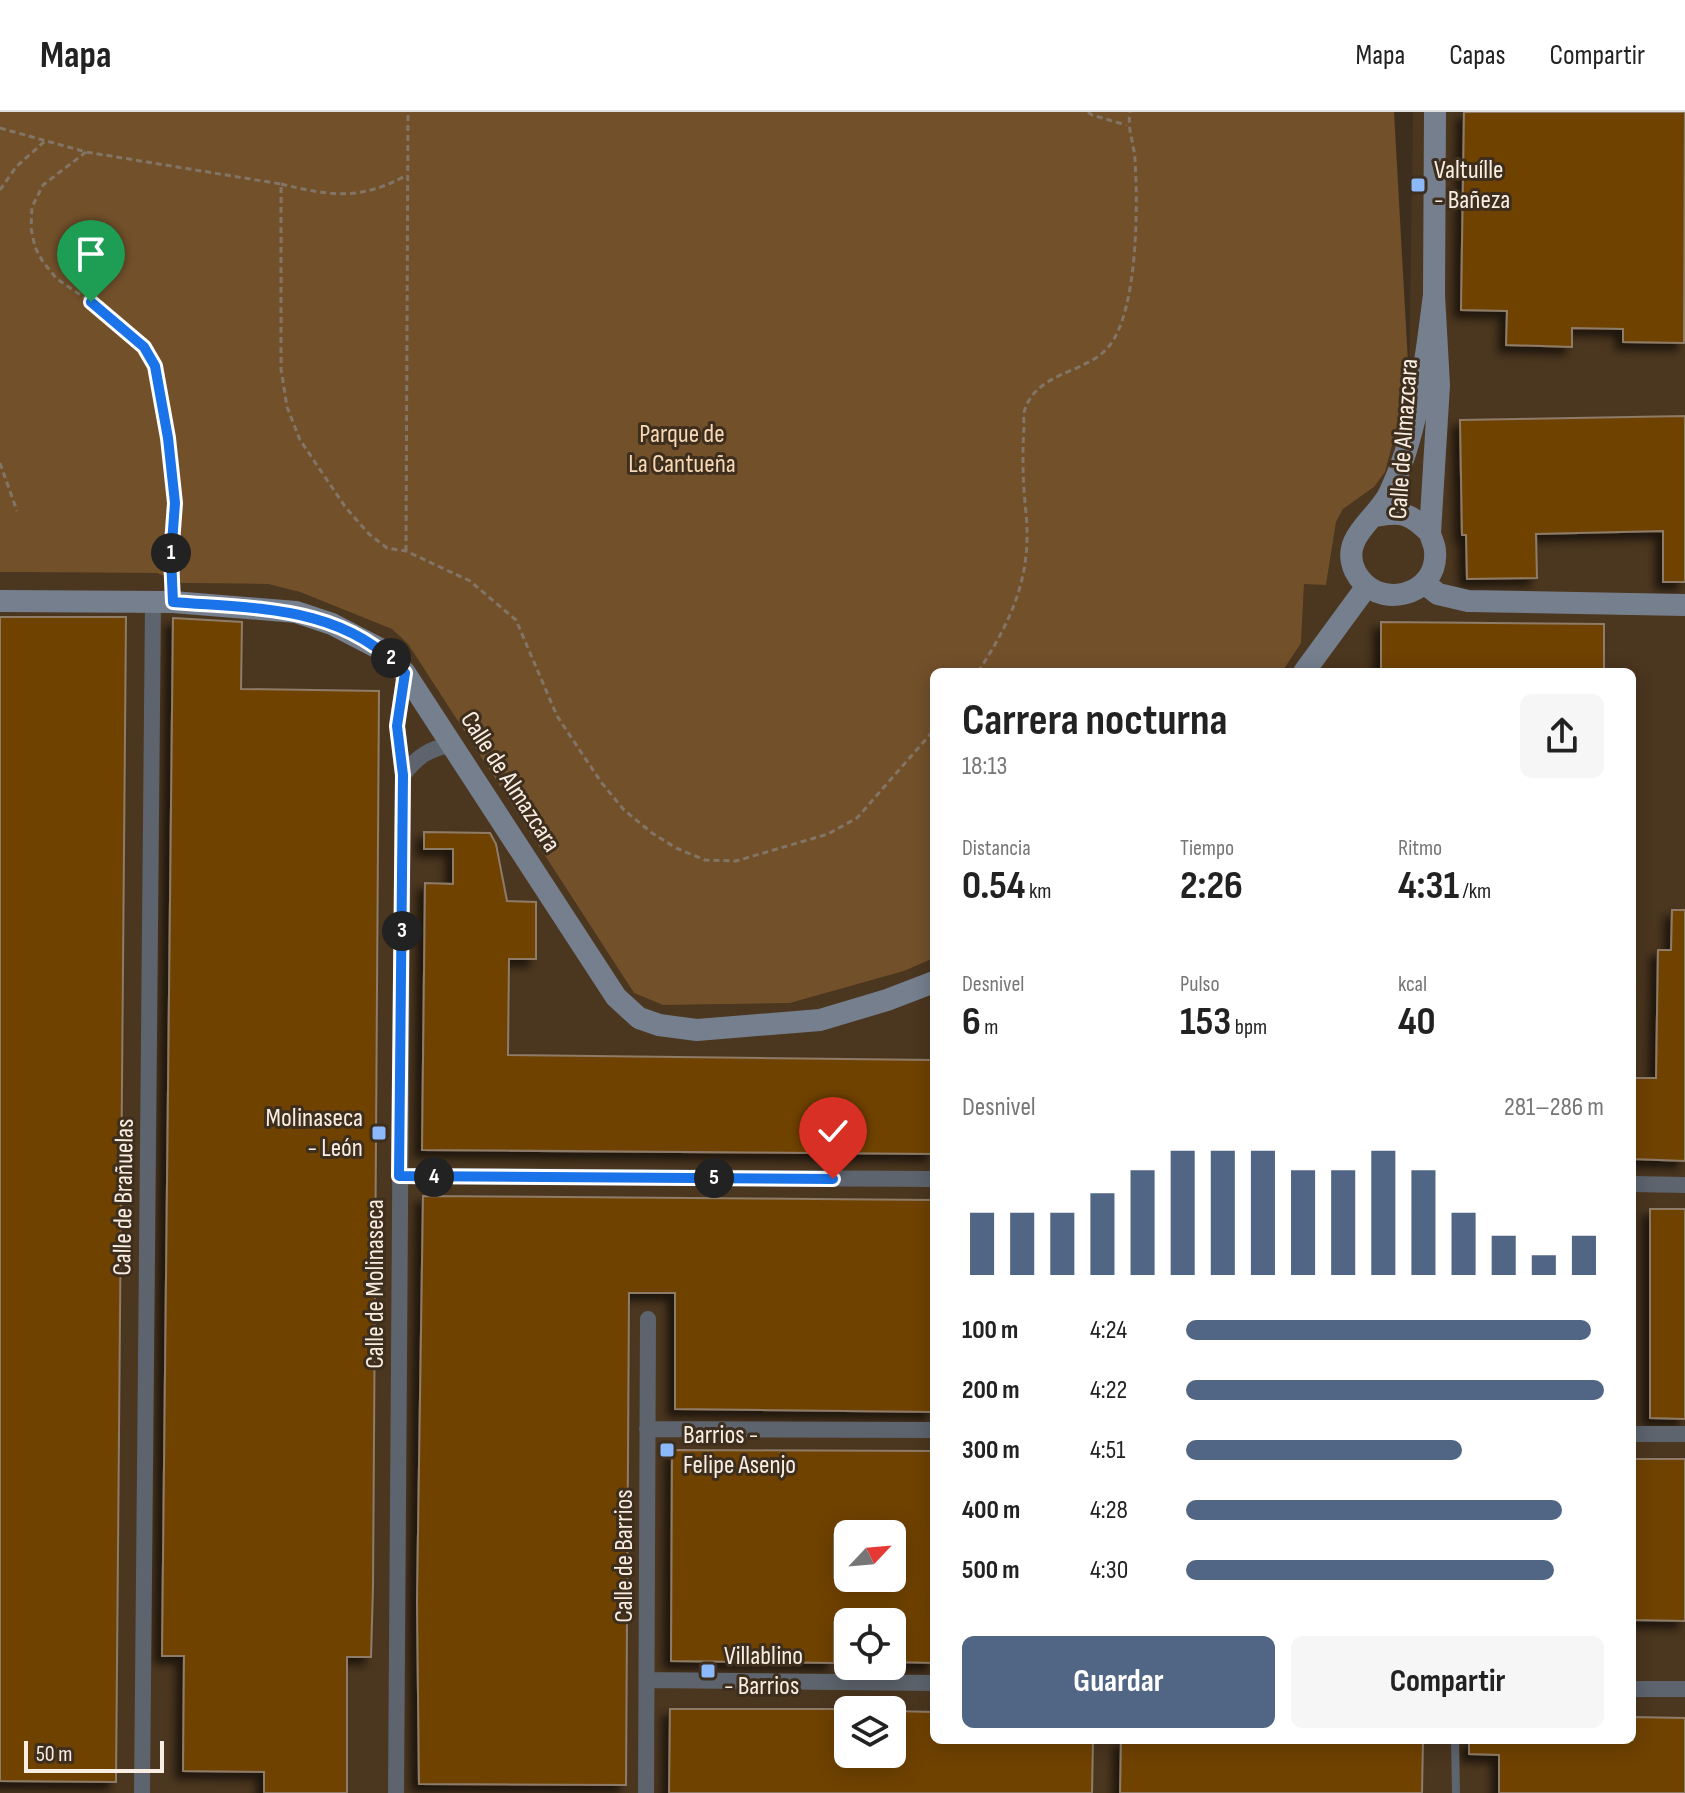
<!DOCTYPE html>
<html lang="es">
<meta charset="utf-8">
<style>
:root{--surface:#fff;--page:#f6f6f6;--text:#222;--muted:#767676;--line:#e0e0e0;--accent:#516684}
body{margin:0;font-family:"Sofia Sans Condensed",sans-serif;background:var(--page);color:var(--text);height:100vh;display:flex;flex-direction:column;font-size:30px;white-space:nowrap}
*{box-sizing:border-box;margin:0}
p{font-size:26px;color:var(--muted)}
.icon{flex:none;width:44px;height:44px;fill:none;stroke:currentColor;stroke-width:2;stroke-linecap:round;stroke-linejoin:round}
.map{position:relative;flex:1;overflow:hidden}
.details{position:absolute;left:930px;top:556px;width:706px;height:1076px;display:flex;flex-direction:column;background:var(--surface);border-radius:12px;box-shadow:0 4px 20px #0003}
.details>*{flex:none}
.needle{width:52px;rotate:64deg}
.fabs{position:absolute;left:834px;top:1408px;display:grid;gap:16px}
.fabs a{display:grid;place-items:center;width:72px;height:72px;border-radius:12px;background:var(--surface);box-shadow:0 4px 20px #0003;font-size:40px}
.scale{position:absolute;left:24px;bottom:20px;width:140px;box-sizing:border-box;padding-left:8px;border:4px solid #f9eee4;border-top:0;font-size:22px;line-height:28px;white-space:nowrap;color:#f9eee4;-webkit-text-stroke:6px #3e2e1d;paint-order:stroke}
.pin{position:absolute;display:grid;place-items:center;width:68px;height:68px;color:#fff;margin:-82px -34px;border-radius:50% 50% 50% 0;rotate:-45deg;box-shadow:0 0 8px #0007}
.pin .icon{rotate:45deg}
.km{position:absolute;width:40px;height:40px;margin:-20px;border-radius:50%;background:#222;color:#fff;font-size:22px;line-height:40px;text-align:center}
.round{display:grid;place-items:center;flex:none;width:84px;height:84px;border-radius:12px;background:var(--page)}
.overview{display:flex;align-items:center;justify-content:space-between;height:136px;padding:0 32px}
h1{font-size:44px;font-weight:700;line-height:60px}
.stats{display:grid;grid-template-columns:repeat(3,1fr);gap:12px;height:136px;padding:8px 32px}
.stats div{display:grid;align-content:center}
.stats b{font-size:40px;font-weight:700}
.stats small{font-size:22px;font-weight:400}
.stats p{font-size:22px}
.chart{height:224px;padding:16px 32px}
.chart p{display:flex;justify-content:space-between}
.chart svg{width:100%;height:144px;margin-top:8px;stroke:var(--accent);stroke-width:6}
.button{display:flex;gap:16px;margin-top:auto;padding:16px 32px}
.button a{flex:1;height:92px;border-radius:12px;background:var(--accent);color:#fff;font-size:32px;font-weight:700;line-height:92px;text-align:center}
.button a+a{background:var(--page);color:var(--text)}
ul{padding:0 32px;list-style:none;font-size:26px}
li{display:grid;grid-template-columns:128px 96px 1fr;align-items:center;height:60px}
li i{height:20px;border-radius:10px;background:var(--accent)}
header{display:flex;align-items:center;gap:48px;box-sizing:border-box;height:112px;padding:0 40px;background:var(--surface);border-bottom:2px solid var(--line)}
header strong{font-size:38px}
nav{display:flex;gap:44px;margin-inline-start:auto;font-size:28px}
.map>svg:first-child{display:block}
.built{fill:#4b361f;fill-rule:evenodd}
.green{fill:#72502a}
.building{fill:#704302;stroke:#8e7b68;stroke-width:2;fill-rule:evenodd;filter:url(#shadow)}
.lines{fill:none;stroke-linecap:round;stroke-linejoin:round}
.path{stroke:#837566;stroke-width:3;stroke-dasharray:6 4;stroke-linecap:butt}
.lane{stroke:#5d646d;stroke-width:8}
.street{stroke:#5d646d;stroke-width:16}
.secondary{stroke:#767f8e;stroke-width:22}
.route-casing{stroke:#fff;stroke-width:16}
.route{stroke:#1a73e8;stroke-width:10}
.poi-dot{fill:#8bb9fc;stroke:#3e2e1d;stroke-width:3}
.labels{text-anchor:middle;dominant-baseline:central;stroke-width:6;stroke-linejoin:round;paint-order:stroke}
.poi-label{font-size:26px;fill:#f9eee4;stroke:#3e2e1d;text-anchor:start}
.park-label{font-size:26px;fill:#f8d7b5;stroke:#3e2e1d}
.street-label{font-size:26px;fill:#f9eee4;stroke:#3e2e1d}
</style>
<header>
<strong>Mapa</strong>
<nav><a>Mapa</a><a>Capas</a><a>Compartir</a></nav>
</header>
<div class="map">
<svg width="1685" height="1681" viewBox="0 0 1685 1681">
<defs>
<filter id="shadow"><feDropShadow dx="-7" dy="7" stdDeviation="4" flood-color="#0009"/></filter>
</defs>
<rect width="100%" height="100%" fill="#3e2e1d"/>
<path class="built" d="M1413,0h272v1681h-1685v-1221l157,1 25,10 86,1 32,8 93,37 15,15 226,349 29,12 127,-2 114,-32 30,-13v782h698v-1068h-350l19,-29 3,-60 22,2 10,-63 7,-13 31,-22 35,-107zM848,1422h44v44h-44zM848,1510h44v44h-44zM848,1598h44v44h-44z"/>
<path class="green" d="M0,0h1394l15,268 -24,92 -11,15 -31,22 -7,13 -10,63 -22,-1 -3,59 -19,29h-348v286l-30,13 -114,32 -127,2 -29,-12 -226,-349 -16,-15 -92,-37 -32,-8 -86,-1 -25,-10 -157,-1z"/>
<path class="building" d="M1464,0h221l-1,231 -61,-1v-13l-51,-1v19l-66,-2 1,-34 -46,-1z
M1685,304v166h-22v-51l-127,3 1,44 -70,1 -1,-44h-4l-2,-115z
M0,505h126l-10,1165 -116,-1z
M173,506l69,4 -1,67 138,2 -6,896 -2,70h-24v136h-83v-21l-81,-1 1,-115h-22z
M1381,510l223,2v48h-223z
M424,720l66,1 6,11 11,57 29,1v57h-27l-1,96 426,5v94l-512,-4 3,-267 28,1v-35h-29z
M1672,798h13v251l-53,-2v-81h24l2,-128h13z
M423,1084l511,4v212l-259,-3v-116h-46l-3,492 -207,-1 -2,-183z
M1650,1097h35v210l-35,-1z
M672,1338l262,1v212l-42,-1v-40h-58v41l-163,-2zM834,1422h58v44h-58z
M1632,1347h53v162l-53,-1z
M670,1597h178v45h44v-43l42,1v28h159l-1,53h-423z
M1633,1605l52,1v75h-186v-38l-30,-1v-14h164z
M1121,1628h302l-1,53h-302z"/>
<g class="lines">
<path class="path" d="M1088,0l4,3 34,10
M0,16l86,24 195,32v185l6,38 13,33 46,68 23,26 18,14 19,3 64,30 46,39 41,96 44,66 23,28 28,23 24,15 29,12 31,1 92,-27 29,-16 77,-88
M86,40l-43,33 -11,22 -1,21 4,19 8,15 14,17 34,23 53,45 11,19 13,72 7,65 -3,78
M281,72c50,12 79,17 126,-9
M0,78l16,-23 30,-27
M0,351l17,48
M406,439l2,-439
M978,560c34,-52 54,-96 48,-159 -3,-29 -4,-57 -2,-86 0,-5 -1,-13 1,-18 14,-39 63,-35 85,-64 28,-37 28,-140 25,-185 -1,-17 -8,-31 -5,-48"/>
<path class="lane" d="M1455,1628l1,53"/>
<path class="street" d="M403,663c14,-18 26,-27 49,-30
M399,1064l535,3
M1632,1072l53,1
M647,1317l287,1
M1632,1322h53
M648,1568l286,3
M1632,1577h53
M142,1681l11,-1191
M396,1681l7,-1018 -6,-49 8,-53
M646,1681l2,-474"/>
<path class="secondary" d="M1434,183c-9,67 -15,135 -44,197 -12,27 -51,45 -35,79 20,41 84,26 80,-20 0,-6 -4,-12 -5,-18l9,-148 -5,-90 1,-183
M1375,404c27,-5 35,-3 55,17
M1424,471l14,11 30,7 217,4
M0,489l173,1 123,10 36,12 54,28 19,21 211,324 23,21 20,7 38,5 123,-10 67,-20 47,-18
M1304,560l63,-86"/>
</g>
<g class="lines">
<g class="route-casing">
<path id="route" d="M91,190l53,45 11,19 13,72 7,65 -4,54 2,45c85,7 170,3 232,71l-8,53 6,49 -4,401 434,3"/>
</g>
<use href="#route" class="route"/>
</g>
<g class="poi-dot">
<rect x="1410" y="65" width="16" height="16" rx="4"/>
<rect x="371" y="1013" width="16" height="16" rx="4"/>
<rect x="659" y="1330" width="16" height="16" rx="4"/>
<rect x="700" y="1551" width="16" height="16" rx="4"/>
</g>
<g class="labels">
<g class="poi-label">
<text x="1434" y="58">Valtuílle<tspan x="1434" dy="30">- Bañeza</tspan></text>
<text x="363" y="1006" text-anchor="end">Molinaseca<tspan x="363" dy="30">- León</tspan></text>
<text x="683" y="1323">Barrios -<tspan x="683" dy="30">Felipe Asenjo</tspan></text>
<text x="724" y="1544">Villablino<tspan x="724" dy="30">- Barrios</tspan></text>
</g>
<g class="park-label">
<text x="682" y="322">Parque de<tspan x="682" dy="30">La Cantueña</tspan></text>
</g>
<g class="street-label">
<text transform="translate(1404 327) rotate(-86)">Calle de Almazcara</text>
<text transform="translate(510 670) rotate(57)">Calle de Almazcara</text>
<text transform="translate(124 1085) rotate(-89)">Calle de Brañuelas</text>
<text transform="translate(375 1172) rotate(-90)">Calle de Molinaseca</text>
<text transform="translate(624 1444) rotate(-90)">Calle de Barrios</text>
</g>
</g>
</svg>
<div class="fabs">
<a><svg class="needle" viewBox="-14 -14 28 28"><path d="M0-13l5 13h-10z" fill="#e53935"/><path d="M0 13l5-13h-10z" fill="#767676"/></svg></a>
<a><svg class="icon" aria-label="locate" viewBox="0 0 24 24"><circle cx="12" cy="12" r="6"/><path d="M12 2v4M12 18v4M2 12h4M18 12h4"/></svg></a>
<a><svg class="icon" aria-label="layers" viewBox="0 0 24 24"><path d="M12 4l9 5-9 5-9-5zM3 14l9 5 9-5"/></svg></a>
</div>
<div class="scale">50 m</div>
<div class="pin" style="left:91px;top:190px;background:#1e9e55"><svg class="icon" aria-label="arrive" viewBox="0 0 24 24"><path d="M6 21V4h12l-3 4 3 4H6"/></svg></div>
<div class="pin" style="left:833px;top:1067px;background:#d93025"><svg class="icon" aria-label="check" viewBox="0 0 24 24"><path d="M5 12l5 5 9-10"/></svg></div>
<b class="km" style="left:171px;top:441px">1</b>
<b class="km" style="left:391px;top:546px">2</b>
<b class="km" style="left:402px;top:819px">3</b>
<b class="km" style="left:434px;top:1065px">4</b>
<b class="km" style="left:714px;top:1066px">5</b>
<section class="details">
<div class="overview"><div><h1>Carrera nocturna</h1><p>18:13</p></div><a class="round"><svg class="icon" aria-label="share" viewBox="0 0 24 24"><path d="M12 15V3M7 8l5-5 5 5M5 13v7h14v-7"/></svg></a></div>
<div class="stats">
<div><p>Distancia</p><b>0.54<small> km</small></b></div>
<div><p>Tiempo</p><b>2:26</b></div>
<div><p>Ritmo</p><b>4:31<small> /km</small></b></div>
</div>
<div class="stats">
<div><p>Desnivel</p><b>6<small> m</small></b></div>
<div><p>Pulso</p><b>153<small> bpm</small></b></div>
<div><p>kcal</p><b>40</b></div>
</div>
<div class="chart"><p><span>Desnivel</span>281–286 m</p>
<svg viewBox="0 0 160 44" preserveAspectRatio="none"><path d="M5 44V25M15 44V25M25 44V25M35 44V19M45 44V12M55 44V6M65 44V6M75 44V6M85 44V12M95 44V12M105 44V6M115 44V12M125 44V25M135 44V32M145 44V38M155 44V32"/></svg>
</div>
<ul>
<li><b>100 m</b>4:24<i style="width:97%"></i></li>
<li><b>200 m</b>4:22<i style="width:100%"></i></li>
<li><b>300 m</b>4:51<i style="width:66%"></i></li>
<li><b>400 m</b>4:28<i style="width:90%"></i></li>
<li><b>500 m</b>4:30<i style="width:88%"></i></li>
</ul>
<div class="button"><a>Guardar</a><a>Compartir</a></div>
</section>
</div>
